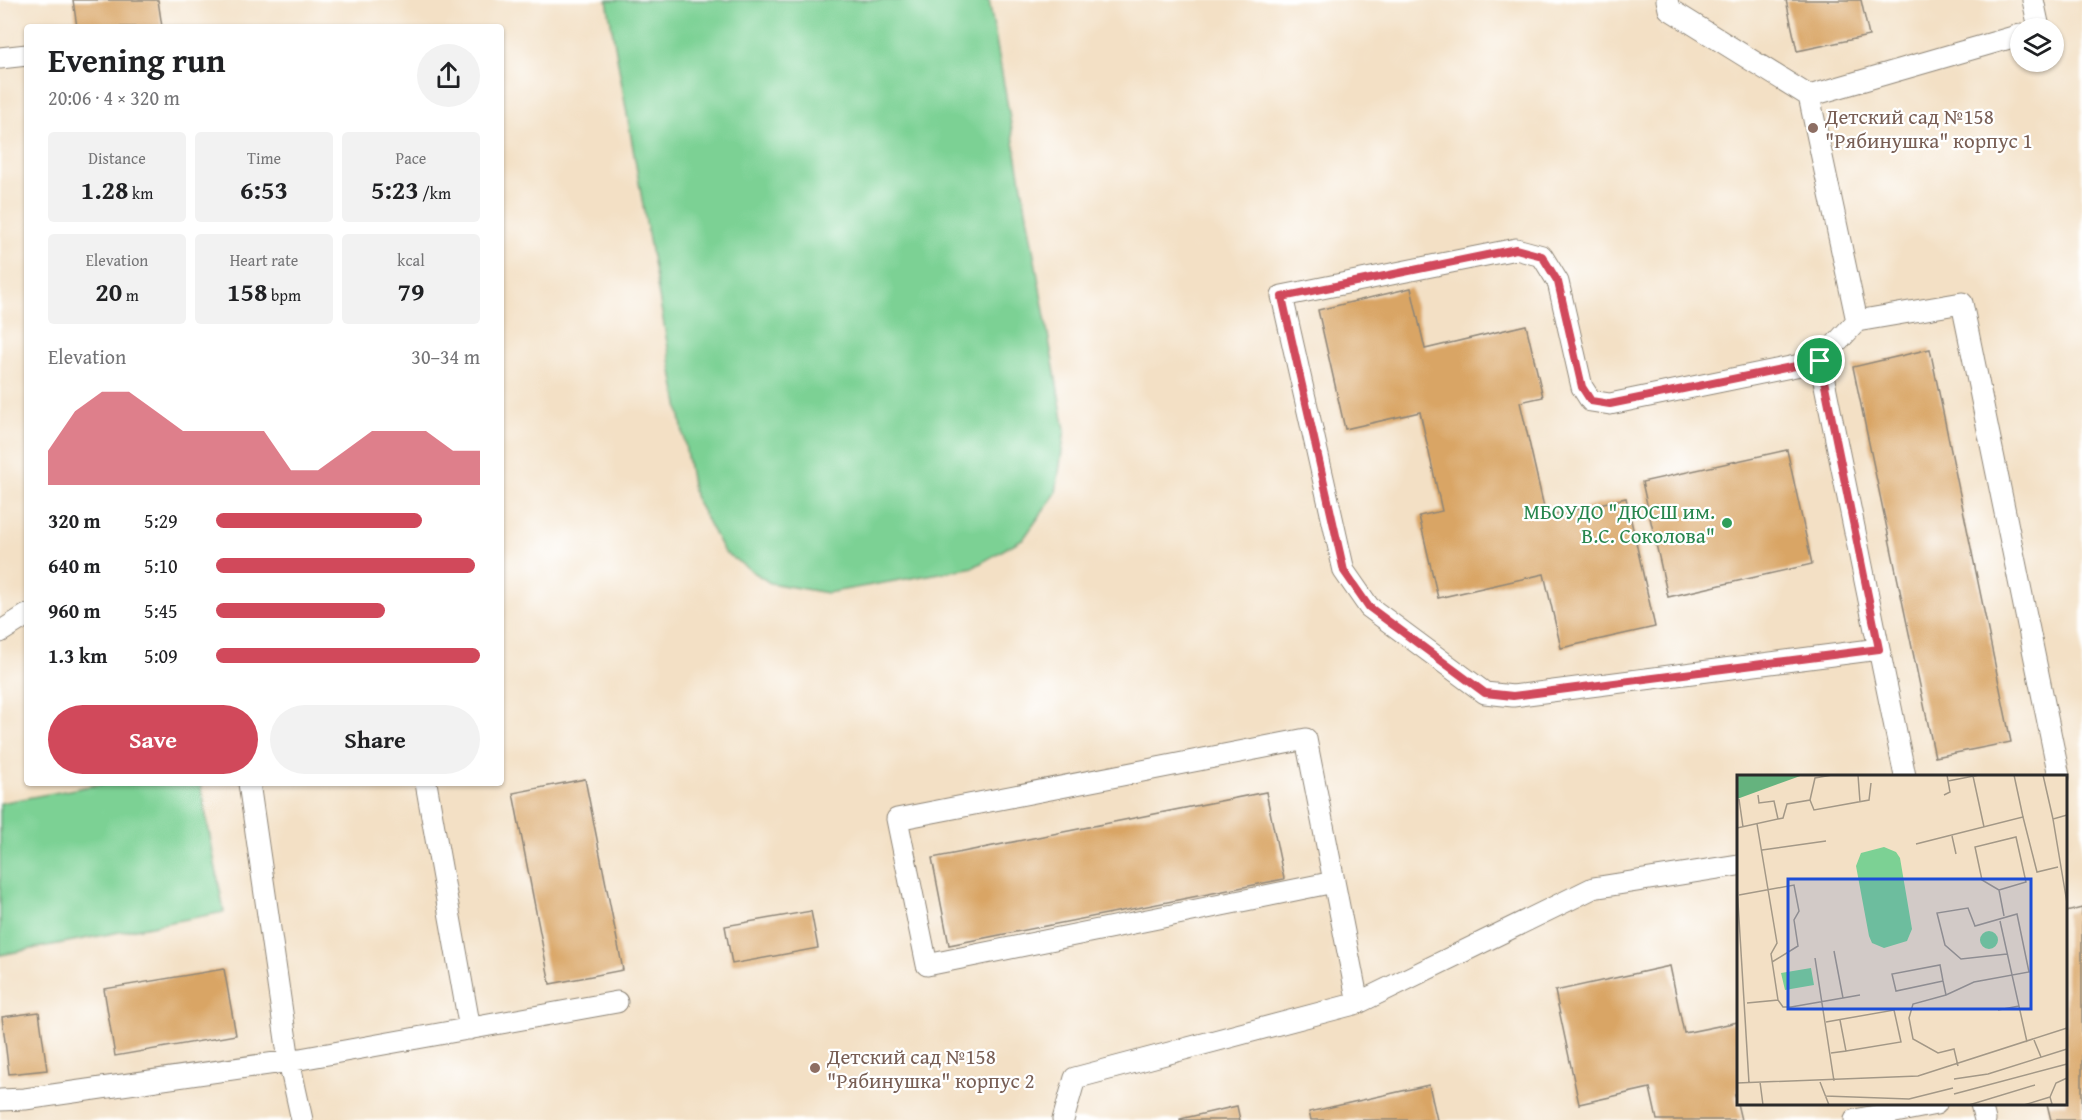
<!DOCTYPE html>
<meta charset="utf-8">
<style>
:root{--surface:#fff;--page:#f2f2f2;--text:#202124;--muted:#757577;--accent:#d1495b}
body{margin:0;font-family:"Gentium Book Plus",serif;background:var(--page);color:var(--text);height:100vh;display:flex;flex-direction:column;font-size:22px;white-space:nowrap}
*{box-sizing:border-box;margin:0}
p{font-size:20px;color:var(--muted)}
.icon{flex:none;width:33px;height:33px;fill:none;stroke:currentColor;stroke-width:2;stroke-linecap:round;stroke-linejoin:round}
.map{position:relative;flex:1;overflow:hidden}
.side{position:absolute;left:24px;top:24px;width:480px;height:762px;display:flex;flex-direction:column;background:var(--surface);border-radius:6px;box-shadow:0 2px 4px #0004}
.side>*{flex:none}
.tools{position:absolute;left:2010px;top:18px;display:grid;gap:12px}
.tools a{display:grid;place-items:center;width:54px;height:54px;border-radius:50%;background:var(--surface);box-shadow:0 2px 4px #0004;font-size:30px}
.pin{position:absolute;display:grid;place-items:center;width:51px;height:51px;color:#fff;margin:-26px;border:3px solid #fff;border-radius:50%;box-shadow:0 2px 6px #0007}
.round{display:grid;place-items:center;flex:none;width:63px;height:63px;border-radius:32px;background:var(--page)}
.head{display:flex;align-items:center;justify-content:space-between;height:102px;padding:0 24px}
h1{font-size:33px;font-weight:600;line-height:45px}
.figures{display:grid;grid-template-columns:repeat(3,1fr);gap:9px;height:102px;padding:6px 24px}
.figures div{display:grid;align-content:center;border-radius:6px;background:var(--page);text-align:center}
.figures b{font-size:26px;font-weight:600}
.figures small{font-size:16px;font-weight:400}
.figures p{font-size:16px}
.chart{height:168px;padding:12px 24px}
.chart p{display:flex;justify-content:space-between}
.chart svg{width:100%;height:108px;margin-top:6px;fill:var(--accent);opacity:.7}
.cta{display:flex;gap:12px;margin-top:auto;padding:12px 24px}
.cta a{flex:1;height:69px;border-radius:36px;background:var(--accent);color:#fff;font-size:24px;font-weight:600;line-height:69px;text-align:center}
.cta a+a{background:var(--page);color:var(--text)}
ul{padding:0 24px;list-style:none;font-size:20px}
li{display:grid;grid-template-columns:96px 72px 1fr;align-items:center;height:45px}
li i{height:15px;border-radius:8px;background:var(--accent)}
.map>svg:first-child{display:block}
.green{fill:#7cd194;stroke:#547e60;stroke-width:1.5}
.building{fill:#d9a565}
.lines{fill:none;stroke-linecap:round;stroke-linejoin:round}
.lane-casing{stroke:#8f8678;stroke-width:23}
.lane{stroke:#fff;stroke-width:21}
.route-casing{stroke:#fff;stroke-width:12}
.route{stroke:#d1495b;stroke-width:8}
.education-dot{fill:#8d6e63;stroke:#fff;stroke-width:2}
.leisure-dot{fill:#2e9e5b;stroke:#fff;stroke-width:2}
.labels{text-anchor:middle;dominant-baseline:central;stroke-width:4.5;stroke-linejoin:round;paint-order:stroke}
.education-label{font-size:21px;fill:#785e54;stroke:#fff;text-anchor:start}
.leisure-label{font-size:21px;fill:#27864d;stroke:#fff;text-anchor:end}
.inset-road{fill:none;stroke:#a39887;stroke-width:1.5}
.view{fill:#1d4ed8;fill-opacity:0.15;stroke:#1d4ed8;stroke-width:3}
.inset-edge{fill:none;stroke:#2b2b2b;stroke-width:3}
</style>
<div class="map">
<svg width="2082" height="1120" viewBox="0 0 2082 1120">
<rect width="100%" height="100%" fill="#fff"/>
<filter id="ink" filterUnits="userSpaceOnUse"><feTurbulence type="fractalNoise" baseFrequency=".0167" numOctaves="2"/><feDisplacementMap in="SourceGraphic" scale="12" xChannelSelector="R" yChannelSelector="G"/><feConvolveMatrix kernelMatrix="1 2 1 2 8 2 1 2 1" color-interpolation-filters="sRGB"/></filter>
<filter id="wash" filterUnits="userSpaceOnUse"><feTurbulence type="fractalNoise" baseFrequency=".008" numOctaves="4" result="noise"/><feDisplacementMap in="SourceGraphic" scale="24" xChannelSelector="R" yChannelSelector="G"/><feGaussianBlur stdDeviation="1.35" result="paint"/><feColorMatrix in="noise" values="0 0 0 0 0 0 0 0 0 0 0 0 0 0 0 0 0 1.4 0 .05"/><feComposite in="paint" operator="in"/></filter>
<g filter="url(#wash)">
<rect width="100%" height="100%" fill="#f3e0c5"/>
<path class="green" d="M607,0h382l76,430 -9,63 -32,45 -50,29 -147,26 -57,-10 -46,-31 -30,-56z
M106,783h94l24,129 -224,43v-152z"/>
<g id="blocks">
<path class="building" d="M73,0h85l4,27h-85z
M1786,0h75l8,36 -72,15z
M1411,288l14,61 101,-24 17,72 -23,5 26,114 80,-18 29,129 -94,21 -17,-74 -106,24 -19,-82 23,-5 -22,-99 -75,17 -27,-119z
M1930,349l81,393 -76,15 -82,-390z
M1787,450l25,114 -144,33 -26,-115z
M585,779l38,191 -73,14 -37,-191z
M1266,792l18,87 -335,66 -17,-87z
M2082,908v212h-31l-4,-16h19v-192z
M811,911l7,37 -86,16 -7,-38z
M1670,966l14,67 54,-11v73h-3l6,25h-84l-7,-32 -71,16 -24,-113z
M224,969l12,66 -121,21 -11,-67z
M39,1012l8,58 -38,4 -7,-57z
M1429,1085l8,35h-126l-2,-8z
M1237,1106l3,14h-60v-1z"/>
</g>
</g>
<g filter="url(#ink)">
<use href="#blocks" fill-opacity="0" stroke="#8f8678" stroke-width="1.5"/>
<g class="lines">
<g class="lane-casing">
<path id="lane" d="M1667,0l2,9 140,87 48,225
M2033,0l6,28
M0,58l27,-3
M1809,96l211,-61
M1820,361l85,415
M0,632l27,-17
M1879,649l-366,47 -28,-3 -116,-86 -25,-36 -62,-275 234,-47 26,7 16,26 24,105 9,14 19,3 210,-43 37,-40 105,-18 97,473
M249,783l40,278 13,59
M426,783l44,246
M1334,882l-407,83 -30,-146 409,-80 52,264
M0,1100l25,-1 264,-38 328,-59
M1981,1104l4,16
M1063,1120l12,-42 283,-75 235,-115 145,-23
M1855,1120l81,-16"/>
</g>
<use href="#lane" class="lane"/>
</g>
</g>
<g class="lines" filter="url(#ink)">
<g class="route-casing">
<path id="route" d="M1516,249l26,7 16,26 24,105 9,14 19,3 210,-43 59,288 -366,47 -28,-3 -116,-86 -25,-36 -62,-274z"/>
</g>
<use href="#route" class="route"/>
</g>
<g class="education-dot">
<circle cx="1813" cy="128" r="6"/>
<circle cx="815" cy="1068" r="6"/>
</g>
<circle class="leisure-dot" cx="1727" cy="523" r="6"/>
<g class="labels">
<g class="education-label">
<text x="1825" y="116">Детский сад №158<tspan x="1825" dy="24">"Рябинушка" корпус 1</tspan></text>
<text x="827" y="1056">Детский сад №158<tspan x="827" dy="24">"Рябинушка" корпус 2</tspan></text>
</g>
<g class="leisure-label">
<text x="1715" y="511">МБОУДО "ДЮСШ им.<tspan x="1715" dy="24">В.С. Соколова"</tspan></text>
</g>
</g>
<g transform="translate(1737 775)">
<rect width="330" height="330" fill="#f3e0c5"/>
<path d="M147,72l12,5 4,6 12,71 -5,12 -23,7 -12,-5 -3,-7 -13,-70 5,-13zM243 165a9 9 0 1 1 18 0a9 9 0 1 1-18 0ZM74,193l3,17 -29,5 -4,-17z" fill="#7cd194"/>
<path d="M0,0h66l-66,24z" fill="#65b37e"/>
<path class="inset-road" d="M121,0l2,27M306,0l10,44M236,1l11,51M211,6l31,-6M207,20l6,-3 -3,-17M2,24l4,28M73,25l4,10 55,-10 2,-17M330,40l-14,4 14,84M286,42l14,55 21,-5M41,44l5,-1 4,-14 23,-4 5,-22 17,-3M0,53l41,-9 -4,-18 -15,2 -1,-8M215,61l4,18M179,69l107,-27 -9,-42M25,75l64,-9M0,111l12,197M262,115l27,-8 -10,-45 -41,10 7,33 17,10 5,26M2,120l55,-10 5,26 -5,9 4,26 -26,16M263,146l27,121M97,176l9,47M78,183l19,123M206,206l-47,10 -4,-17 48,-9 3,16 3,14M41,225l5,7h8l69,-12M10,228l31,-3 -7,-46 6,-11 -20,-119M261,235l21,-4M89,247l68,-12 7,32 -55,9M297,265l7,17M94,278l15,-2 -6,-31M221,291l-4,-17 -16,4 -25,-14 -4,-21 4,-14 33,-9 28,-13 55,-10 -12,-58 -42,12 -7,-18 -31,5 8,32 16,14 46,-5M217,304l34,-5 79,-25M23,307l3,23M83,307l9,23M0,308l181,-7 149,-48M217,319l113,-30M88,321l84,3 44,-11M232,330l66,-20M287,330l26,-8M311,330l4,-1 -2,-7 6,-14 11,-5"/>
<path class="view" d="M51,104h243v130h-243z"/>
<rect width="330" height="330" class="inset-edge"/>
</g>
</svg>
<div class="tools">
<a><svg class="icon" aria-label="layers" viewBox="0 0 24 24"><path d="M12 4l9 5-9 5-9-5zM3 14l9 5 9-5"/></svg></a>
</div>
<div class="pin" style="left:1820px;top:361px;background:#1e9e55"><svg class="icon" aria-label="arrive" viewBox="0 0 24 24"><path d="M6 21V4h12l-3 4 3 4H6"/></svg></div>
<section class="side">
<div class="head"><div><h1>Evening run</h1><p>20:06 · 4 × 320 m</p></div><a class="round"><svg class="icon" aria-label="share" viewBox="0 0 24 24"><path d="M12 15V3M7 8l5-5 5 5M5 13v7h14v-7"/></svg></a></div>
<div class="figures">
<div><p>Distance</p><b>1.28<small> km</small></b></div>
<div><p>Time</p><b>6:53</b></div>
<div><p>Pace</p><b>5:23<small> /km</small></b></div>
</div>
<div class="figures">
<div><p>Elevation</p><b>20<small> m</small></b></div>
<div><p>Heart rate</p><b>158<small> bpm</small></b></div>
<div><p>kcal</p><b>79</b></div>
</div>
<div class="chart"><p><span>Elevation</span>30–34 m</p>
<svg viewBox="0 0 160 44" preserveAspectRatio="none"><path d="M0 44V30L10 14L20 6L30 6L40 14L50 22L60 22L70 22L80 22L90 38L100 38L110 30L120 22L130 22L140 22L150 30L160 30V44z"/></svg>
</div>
<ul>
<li><b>320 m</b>5:29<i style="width:78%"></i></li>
<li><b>640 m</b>5:10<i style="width:98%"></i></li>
<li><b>960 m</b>5:45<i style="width:64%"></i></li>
<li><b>1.3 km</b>5:09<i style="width:100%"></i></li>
</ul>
<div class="cta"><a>Save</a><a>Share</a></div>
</section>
</div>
